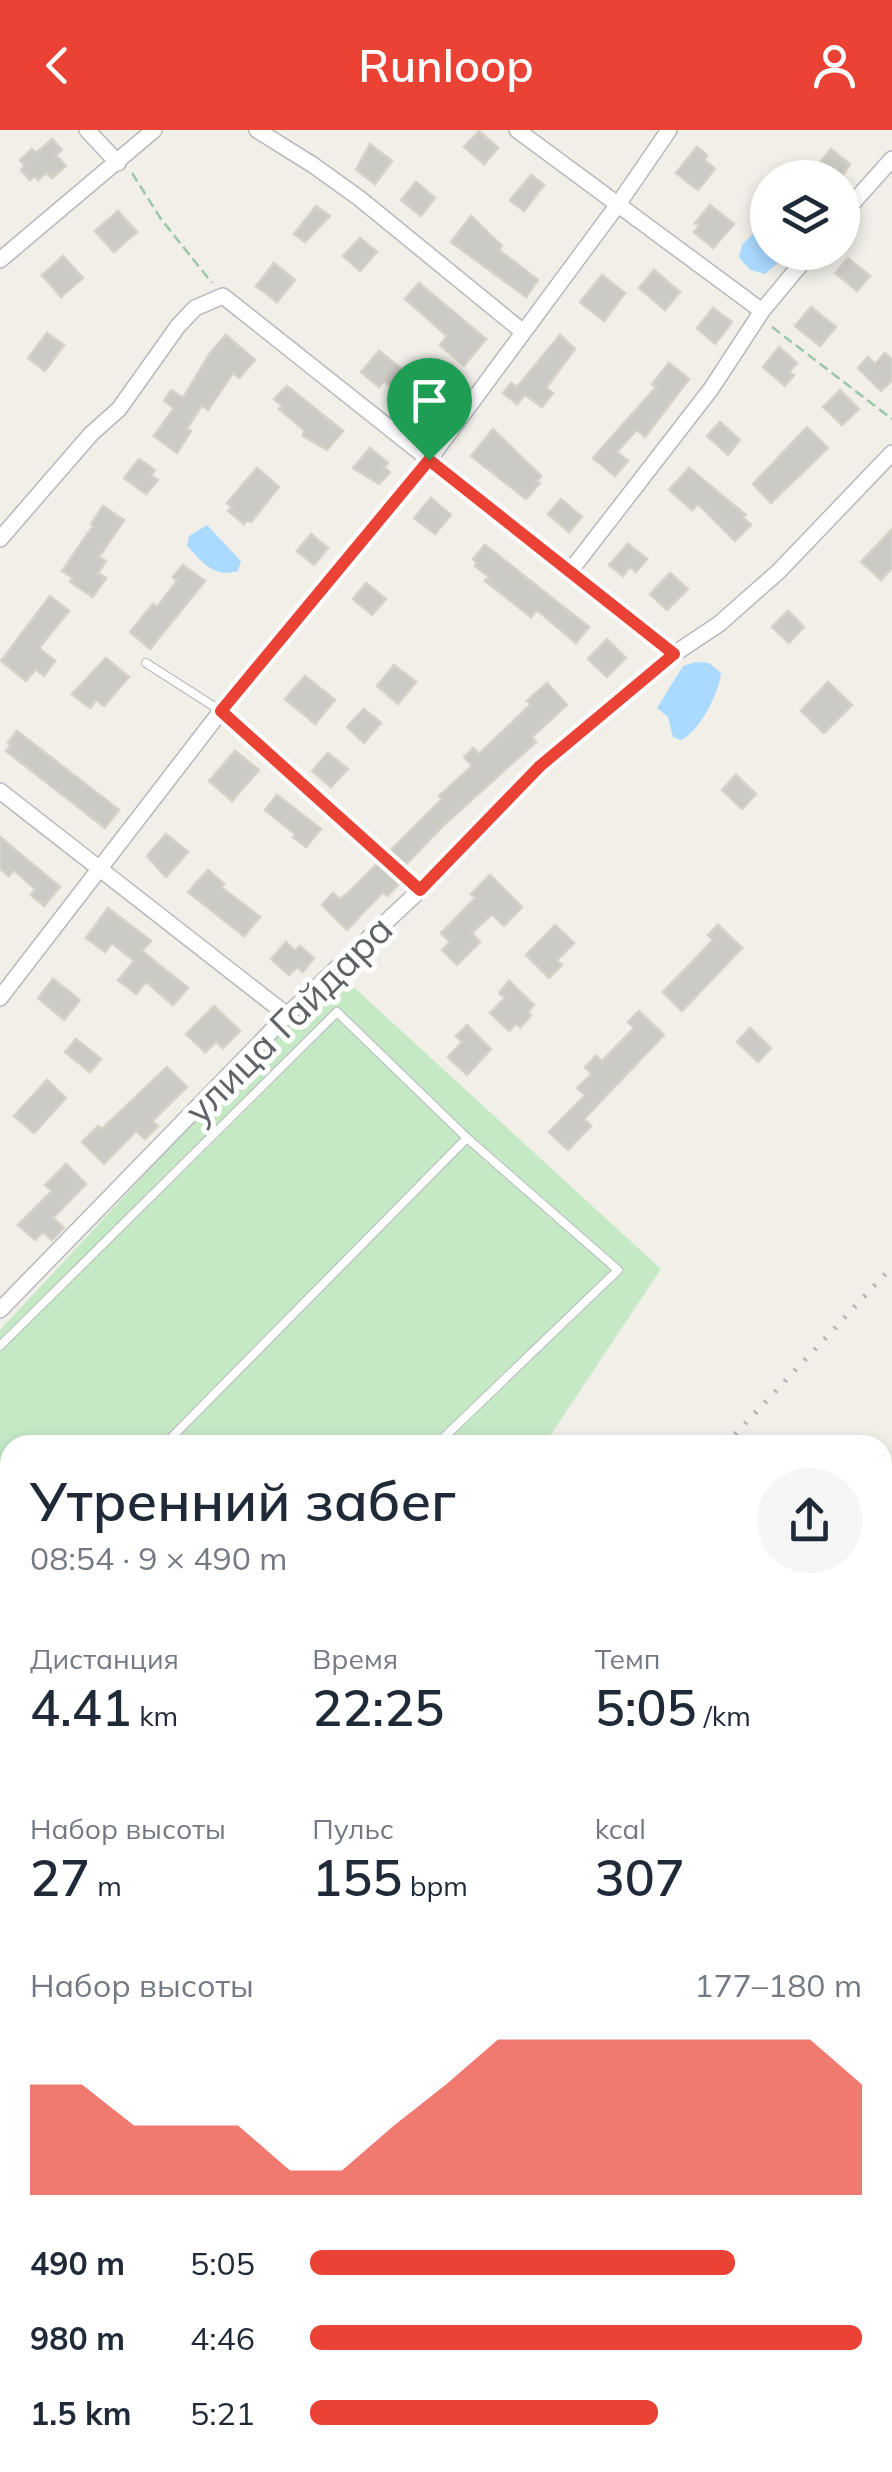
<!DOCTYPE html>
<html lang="ru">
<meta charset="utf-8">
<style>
:root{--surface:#fff;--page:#f6f6f7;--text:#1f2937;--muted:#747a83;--accent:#ea4335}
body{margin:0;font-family:Mulish,sans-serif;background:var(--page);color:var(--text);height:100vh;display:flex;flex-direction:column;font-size:38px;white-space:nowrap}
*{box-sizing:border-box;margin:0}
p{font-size:32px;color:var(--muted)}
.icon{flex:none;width:55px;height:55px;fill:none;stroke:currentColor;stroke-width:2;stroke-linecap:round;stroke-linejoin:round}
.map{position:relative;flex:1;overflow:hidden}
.sheet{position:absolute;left:0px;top:1305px;width:892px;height:1038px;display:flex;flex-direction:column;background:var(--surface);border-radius:30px 30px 0 0;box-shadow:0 5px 15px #0003}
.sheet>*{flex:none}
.tools{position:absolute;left:750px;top:30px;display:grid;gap:20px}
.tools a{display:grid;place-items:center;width:110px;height:110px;border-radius:50%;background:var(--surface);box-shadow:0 5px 15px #0003;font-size:50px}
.pin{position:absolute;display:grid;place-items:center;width:85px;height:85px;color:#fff;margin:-102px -42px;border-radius:50% 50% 50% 0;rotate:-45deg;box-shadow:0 0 10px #0007}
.pin .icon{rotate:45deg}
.round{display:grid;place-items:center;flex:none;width:105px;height:105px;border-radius:52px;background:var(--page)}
.summary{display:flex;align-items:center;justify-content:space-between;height:170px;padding:0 30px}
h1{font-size:55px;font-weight:600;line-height:75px}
.stats{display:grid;grid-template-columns:repeat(3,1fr);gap:15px;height:170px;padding:10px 30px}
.stats div{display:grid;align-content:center}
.stats b{font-size:50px;font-weight:600}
.stats small{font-size:28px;font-weight:400}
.stats p{font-size:28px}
.chart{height:280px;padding:20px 30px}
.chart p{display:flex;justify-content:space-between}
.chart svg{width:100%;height:180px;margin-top:10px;fill:var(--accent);opacity:.7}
ul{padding:0 30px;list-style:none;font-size:32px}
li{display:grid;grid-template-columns:160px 120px 1fr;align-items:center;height:75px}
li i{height:25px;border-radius:12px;background:var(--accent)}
header{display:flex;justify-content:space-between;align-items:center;height:130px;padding:0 30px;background:var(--accent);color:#fff;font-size:45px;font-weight:600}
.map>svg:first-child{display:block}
.green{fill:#c5e8c5}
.water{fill:#aadaff}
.building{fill:#cccac5;stroke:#d6d1c6;stroke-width:2.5}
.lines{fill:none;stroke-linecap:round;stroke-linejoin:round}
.service-casing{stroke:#b5b8bc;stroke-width:10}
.minor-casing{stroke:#b5b8bc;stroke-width:18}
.path{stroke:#9cc7a9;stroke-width:2.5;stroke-dasharray:10 5;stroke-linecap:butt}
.service{stroke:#fff;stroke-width:8}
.minor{stroke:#fff;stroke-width:15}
.rail{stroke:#b6b7b8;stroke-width:5;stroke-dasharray:2.5 12;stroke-linecap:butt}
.route-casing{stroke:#fff;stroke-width:20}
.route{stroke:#ea4335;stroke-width:12}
.labels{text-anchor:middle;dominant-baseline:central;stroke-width:10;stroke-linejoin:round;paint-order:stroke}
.street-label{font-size:38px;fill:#5f6368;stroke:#fff}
</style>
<header><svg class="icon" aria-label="back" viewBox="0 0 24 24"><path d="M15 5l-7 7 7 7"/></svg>Runloop<svg class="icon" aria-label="person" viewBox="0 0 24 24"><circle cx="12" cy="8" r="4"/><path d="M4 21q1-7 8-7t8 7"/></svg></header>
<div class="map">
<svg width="892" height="2342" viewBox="0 0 892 2342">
<rect width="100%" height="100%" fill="#f1efe8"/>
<path class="green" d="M335,840l326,299 -117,176h-534v499l-10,6v-620z
M892,1329v227l-9,7 -1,-226z
M892,1567v775h-268l-5,-9 263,-1v-299h9l-9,-14v-445z"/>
<path class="water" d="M767,89l1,33 21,1 -24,21 -15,-4 -11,-13 3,-12z
M207,395l34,36 -3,10c-24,7 -35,-8 -51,-25l2,-10z
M696,532l13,1 12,10c-2,20 -22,59 -40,67l-8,-3 -5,-20 -11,-9 26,-42z"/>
<path class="building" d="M479,1l19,17 -14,16 -20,-17z
M52,9l10,11 -6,5 10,11 -14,12 -6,-5 -8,7 -3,-4 -5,4 -9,-10 4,-4 -5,-6 12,-11 4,4z
M370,14l22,17 -17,23 -19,-14z
M697,17l10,8 -3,5 11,9 -17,21 -22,-17z
M831,19l19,15 -9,14h-10l-14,-12z
M531,45l13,10 -20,26 -14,-11z
M416,52l19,16 -14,18 -20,-16z
M710,75l24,19 -21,24 -19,-16 5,-6 -4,-3z
M316,76l14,10 -25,26 -11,-8z
M118,81l19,21 -23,20 -19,-21z
M471,86l31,30 -3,4 39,30 -12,17 -75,-55z
M360,108l17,14 -17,19 -17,-15z
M63,126l20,22 -22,19 -19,-22z
M848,128l22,18 -13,15 -22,-18z
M274,133l21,17 -18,22 -21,-16z
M654,140l26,22 -15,18 -26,-22z
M602,145l23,18 -21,28 -24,-19z
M419,153l67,56 -22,27 -24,-21 7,-9 -42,-37z
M811,177l25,20 -16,19 -25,-20z
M713,178l19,14 -17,22 -18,-16z
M47,203l17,12 -19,26 -17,-13z
M226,205l29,25 -16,18 -6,-5 -25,37 -6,-5 -15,24 4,2 -14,22 -23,-17 20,-28 -10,-7 7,-11 12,8 27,-45z
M560,205l15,14 -29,39 7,5 -11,14 -17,-12 -8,9 -14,-11 8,-10 6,4z
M779,217l18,16 -8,9 5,3 -9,11 -22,-19z
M379,221l62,49 -19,22 -22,-17 4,-6 -20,-18 -5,6 -18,-15z
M885,223l7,7v20l-11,11 -23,-23 10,-11 7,7z
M669,233l20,16 -44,58 -8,-7 -20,22 11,9 -13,15 -22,-18 63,-71 -4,-3z
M287,256l56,45 -16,19 -24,-14 1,-6 -25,-21 3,-3 -8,-7z
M840,260l19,19 -17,16 -19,-18z
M720,292l20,18 -12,15 -21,-19z
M807,297l21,21 -57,55 -18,-19z
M493,299l48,47 -4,5 3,2 -14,16 -55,-43z
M370,318l18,15 -4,4 6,5 -11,12 -26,-16z
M139,329l16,11 -4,5 7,5 -12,14 -22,-16z
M257,338l22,19 -28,35 -4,-2 -3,4 -16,-13 4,-4 -5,-4z
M689,338l57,47 -3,2 8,8 -16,16 -37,-37 -6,6 -23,-20z
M431,368l20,17 -16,19 -21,-16z
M561,369l21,18 -13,15 -21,-18z
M103,376l21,14 -25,37 7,4 -8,12 8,5 -13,19 -23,-15 3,-4 -11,-7 31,-45 -2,-2z
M892,399v39l-11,12 -20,-18z
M311,404l17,14 -14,17 -17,-14z
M628,414l19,15 -11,13 -6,-5 -7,9 -14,-11z
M485,415l104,82 -13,16 -39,-33 -6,7 -46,-36 4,-4 -14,-11 2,-3 -4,-4z
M183,435l22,16 -55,68 -20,-17 23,-28 4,3 20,-26 -4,-4z
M670,443l18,16 -21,21 -17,-16z
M366,453l20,16 -14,16 -19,-16z
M50,466l19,15 -30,37 16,13 -11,15 -8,-7 -10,12 -25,-20z
M788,481l16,16 -15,16 -17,-16z
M607,509l19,19 -19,19 -19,-18z
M106,528l23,19 -25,29 -8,-6 -6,8 -18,-14z
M394,535l22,17 -18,22 -21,-18z
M305,546l30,24 -20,24 -30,-25z
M828,552l24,23 -28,28 -23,-22z
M547,553l20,22 -35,32 4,5 -91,82 -51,53 6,6 -13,13 -4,-4 -36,38 -25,-25 11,-12 6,6 8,-5 95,-95 -3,-3 33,-30 -8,-9 9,-9 6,6 52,-50 -4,-3z
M364,579l17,14 -17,20 -17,-16z
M17,601l102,79 -14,18 -99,-77 5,-5 -3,-3z
M235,621l24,19 -27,31 -23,-20z
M328,623l20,16 -17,18 -19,-16z
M736,645l20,19 -14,15 -20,-19z
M277,665l44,34 -15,18 -13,-10 2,-3 -30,-24z
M166,704l22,18 -22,25 -19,-21z
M0,707l60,50 -16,19 -13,-11 4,-6 -21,-19 -5,6 -9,-7z
M208,740l16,14 -3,3 39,30 -16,19 -56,-44z
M490,745l32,32 -18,19 -12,-12 -20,19 8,9 -23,23 -15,-15 8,-8 -9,-9 34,-35 -4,-4z
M108,778l43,33 -9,10 46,37 -15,17 -27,-23 -10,12 -18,-14 16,-19 -22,-18 -7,9 -19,-14z
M555,795l19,18 -17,17 5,5 -13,13 -23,-23z
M718,795l24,23 -60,63 -19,-19 50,-52 -5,-5z
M286,812l9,9 5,-5 14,12 -11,14 -6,-5 -8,8 -18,-16z
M53,849l27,21 -16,20 -26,-22z
M509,851l25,24 -6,7 3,4 -11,11 -4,-3 -7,7 -19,-18 15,-15 -6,-5z
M214,876l26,25 -17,17 -7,-6 -11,10 -19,-18z
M639,881l25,24 -80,84 7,7 -23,24 -19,-18 36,-37 -8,-7 15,-14 -7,-7 11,-11 6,5 32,-33 -6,-6z
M467,895l24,24 -24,26 -19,-18 14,-15 -6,-6z
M750,898l21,20 -13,14 -21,-20z
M76,909l25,20 -11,13 -25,-20z
M167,937l20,20 -35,34 6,5 -13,13 -9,-8 -32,33 -22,-22 16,-16 4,3z
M47,950l19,18 -32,35 -20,-17z
M66,1034l20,20 -33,34 11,10 -12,12 -9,-8 -8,8 -17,-15 34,-34 -7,-6z"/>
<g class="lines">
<g class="service-casing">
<path id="service" d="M146,533l75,48 96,89
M0,1216l337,-334 130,126 151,132 -182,175
M164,1315l303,-307
M0,1481l10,-10
M0,1676l10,10"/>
</g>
<g class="minor-casing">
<path id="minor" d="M87,0l31,33
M257,0l56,35 46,33 163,133
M517,0l245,181
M842,85l50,-56
M0,130l154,-130
M0,409l91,-105 28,-25 59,-83 17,-18 28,-12 451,358
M571,440l140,-181 51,-78 49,-59
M0,661l287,224
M0,868l221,-287 208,-251 190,-257 50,-73
M0,1180l287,-295 133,-125 120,-124 134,-112 45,-30 59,-52 114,-119
M882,1522l10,-6
M0,2237l10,-7"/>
</g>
<path class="path" d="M132,43l29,46 51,64
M772,197l120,92
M325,678l81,70
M0,1759l10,12
M642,2332l1,10
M358,2342l1,-10"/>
<use href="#service" class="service"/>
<use href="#minor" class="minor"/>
<path class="rail" d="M725,1315l167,-178
M0,1930l10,-7"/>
</g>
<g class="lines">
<g class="route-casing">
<path id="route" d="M429,330l245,194 -134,112 -120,124 -199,-179z"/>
</g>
<use href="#route" class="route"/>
</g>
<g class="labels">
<g class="street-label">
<text transform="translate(288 889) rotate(-45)">улица Гайдара</text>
</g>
</g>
</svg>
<div class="tools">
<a><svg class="icon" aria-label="layers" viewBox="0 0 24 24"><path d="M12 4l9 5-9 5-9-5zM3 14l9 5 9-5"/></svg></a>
</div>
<div class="pin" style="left:429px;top:330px;background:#1e9e55"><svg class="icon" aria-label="arrive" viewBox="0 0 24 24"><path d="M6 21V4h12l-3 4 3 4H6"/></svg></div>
<section class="sheet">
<div class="summary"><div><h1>Утренний забег</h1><p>08:54 · 9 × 490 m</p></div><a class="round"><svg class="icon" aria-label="share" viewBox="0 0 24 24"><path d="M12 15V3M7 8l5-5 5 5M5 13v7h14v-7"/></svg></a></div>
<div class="stats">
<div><p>Дистанция</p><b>4.41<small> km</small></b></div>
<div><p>Время</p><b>22:25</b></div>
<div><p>Темп</p><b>5:05<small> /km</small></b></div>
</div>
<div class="stats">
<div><p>Набор высоты</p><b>27<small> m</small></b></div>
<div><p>Пульс</p><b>155<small> bpm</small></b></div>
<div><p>kcal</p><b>307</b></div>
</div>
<div class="chart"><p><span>Набор высоты</span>177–180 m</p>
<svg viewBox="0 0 160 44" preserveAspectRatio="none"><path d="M0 44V17L10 17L20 27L30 27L40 27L50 38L60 38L70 27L80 17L90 6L100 6L110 6L120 6L130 6L140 6L150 6L160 17V44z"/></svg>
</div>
<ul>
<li><b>490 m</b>5:05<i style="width:77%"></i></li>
<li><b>980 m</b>4:46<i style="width:100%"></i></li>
<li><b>1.5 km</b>5:21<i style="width:63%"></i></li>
</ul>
</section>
</div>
